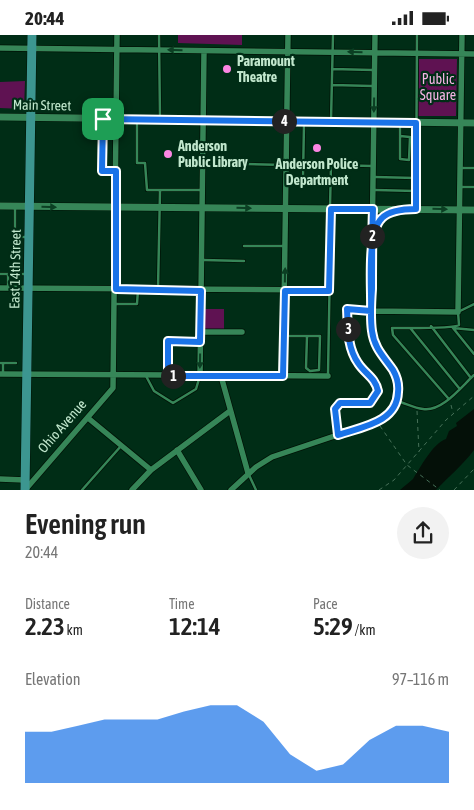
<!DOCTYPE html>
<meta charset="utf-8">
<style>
:root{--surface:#fff;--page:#f2f2f2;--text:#222;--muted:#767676;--accent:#1a73e8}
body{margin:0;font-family:"Asap Condensed",sans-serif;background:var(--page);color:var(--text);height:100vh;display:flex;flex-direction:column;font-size:19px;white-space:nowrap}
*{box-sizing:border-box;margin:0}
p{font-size:16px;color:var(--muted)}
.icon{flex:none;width:28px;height:28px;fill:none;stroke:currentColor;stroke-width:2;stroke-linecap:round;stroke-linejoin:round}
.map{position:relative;height:455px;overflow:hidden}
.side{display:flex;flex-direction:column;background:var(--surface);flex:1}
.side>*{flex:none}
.pin{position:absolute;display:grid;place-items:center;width:42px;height:42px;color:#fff;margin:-21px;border-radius:10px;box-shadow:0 2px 8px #0006}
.km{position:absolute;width:25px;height:25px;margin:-12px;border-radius:50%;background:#222;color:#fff;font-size:14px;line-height:25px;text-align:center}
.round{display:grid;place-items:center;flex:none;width:52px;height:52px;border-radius:26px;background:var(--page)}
.summary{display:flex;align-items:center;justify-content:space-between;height:85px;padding:0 25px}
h1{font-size:28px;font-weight:600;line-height:38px}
.stats{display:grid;grid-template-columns:repeat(3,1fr);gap:8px;height:85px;padding:5px 25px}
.stats div{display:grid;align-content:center}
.stats b{font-size:25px;font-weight:600}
.stats small{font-size:14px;font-weight:400}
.stats p{font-size:14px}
.chart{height:140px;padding:10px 25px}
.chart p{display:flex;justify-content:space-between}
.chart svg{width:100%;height:90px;margin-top:5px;fill:var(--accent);opacity:.7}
.status{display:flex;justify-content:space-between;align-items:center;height:35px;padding:0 25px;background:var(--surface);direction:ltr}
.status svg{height:14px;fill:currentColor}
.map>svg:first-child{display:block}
.green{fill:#5f1252}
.water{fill:#041008}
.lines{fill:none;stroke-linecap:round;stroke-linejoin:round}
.service-casing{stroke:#001306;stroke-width:4}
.minor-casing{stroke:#001306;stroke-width:7}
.tertiary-casing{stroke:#001306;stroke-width:8}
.primary-casing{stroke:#001306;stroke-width:10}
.path{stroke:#477159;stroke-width:1;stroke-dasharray:4 4;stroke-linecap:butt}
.service{stroke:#368658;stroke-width:2.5}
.minor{stroke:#368658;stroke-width:5.5}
.tertiary{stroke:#368658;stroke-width:7}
.primary{stroke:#3c9690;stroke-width:9}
.oneway{fill:#0b3f23}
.route-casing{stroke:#fff;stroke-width:10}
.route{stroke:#1a73e8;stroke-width:6}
.poi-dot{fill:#fc86e3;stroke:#002d16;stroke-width:2}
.labels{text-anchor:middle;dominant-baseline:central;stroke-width:4.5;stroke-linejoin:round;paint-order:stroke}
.poi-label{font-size:14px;font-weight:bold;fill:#c1e7cd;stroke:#002d16;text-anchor:start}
.park-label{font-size:14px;fill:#f6b4e6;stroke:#002d16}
.street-label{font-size:14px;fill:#c1e7cd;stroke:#002d16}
</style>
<div class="status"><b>20:44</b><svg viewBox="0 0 49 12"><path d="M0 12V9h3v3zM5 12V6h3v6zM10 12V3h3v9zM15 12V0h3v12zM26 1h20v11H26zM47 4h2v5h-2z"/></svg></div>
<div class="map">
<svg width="474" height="455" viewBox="0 0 474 455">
<rect width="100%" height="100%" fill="#002d16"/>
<path class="green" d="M178,0h64v10l-64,-2z
M419,24h38l-1,57h-38z
M25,46l-1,28 -24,-1v-26z
M205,274h19v21h-19z"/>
<path class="water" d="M474,374v41c-11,15 -25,26 -38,40h-36c4,-4 9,-7 13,-11 7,-11 20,-36 33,-40l3,-8 8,-5 -1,-3z"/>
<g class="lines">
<g class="service-casing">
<path id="service" d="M159,0l1,83
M332,34l41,1
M332,50l41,1
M137,84v44h8l2,27h54
M103,85l-1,51h14
M331,86l2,-86
M304,88l-1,54h27
M400,101l10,1 -1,23 -9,-1v-35
M203,128l38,1
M245,129l41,1
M461,133h13
M375,142l41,1
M461,152h13
M375,155l41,1
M330,172l1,-42 42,1
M416,172l1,-172
M15,173v29h13
M244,211h40
M203,225l41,1
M0,239h27
M8,239v14
M158,254l2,-98
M116,269h21l1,-14
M431,291l40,52
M411,294l48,59
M474,295l-21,-2 21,26
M284,301h23l-1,32 4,3 9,-1 1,-34h-13
M0,328h3v10
M3,328h13
M328,339l3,-164
M168,340v-34l31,1
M146,341l8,15 19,12 23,-14 3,-10
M448,363l-55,-63 -1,-7c11,0 61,1 67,-3l-1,-13 16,-8
M397,366c8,2 17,7 26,8 19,3 38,-22 51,-34
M338,398l-3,-24 5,-6h30l8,-12c-3,-14 -13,-17 -20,-28 -11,-16 -10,-35 -11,-54l24,2
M249,440l7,15
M82,455l39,-44"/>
</g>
<g class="minor-casing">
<path id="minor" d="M0,13l474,6
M374,198c4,-13 11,-19 25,-22
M0,253l329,2
M371,276l87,1 4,-277
M200,297h42
M0,339l328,2
M221,341l27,97
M283,341l5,-341
M200,342l4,-326
M88,383l63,52
M177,415l24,40
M0,444l25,1
M25,455l88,-102 4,-353
M132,455l19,-20 79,-59
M231,455l25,-23 16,-10 107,-36c18,-10 26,-32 14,-50 -4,-7 -10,-12 -14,-19 -5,-8 -7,-17 -8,-26l4,-291"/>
</g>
<g class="tertiary-casing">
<path id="tertiary" d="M0,82l474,6
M0,171l474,4"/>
</g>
<g class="primary-casing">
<path id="primary" d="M25,455l7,-455"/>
</g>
<path class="path" d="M451,370l2,8
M417,376l2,41
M380,391l27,39 33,25
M379,455l15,-10 52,-60 28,-24
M454,455l20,-21"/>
<use href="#service" class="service"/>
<use href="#minor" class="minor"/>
<use href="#tertiary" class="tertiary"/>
<use href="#primary" class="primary"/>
</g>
<defs><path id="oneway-solid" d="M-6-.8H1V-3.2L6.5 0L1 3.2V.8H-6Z" transform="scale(1.25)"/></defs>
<g class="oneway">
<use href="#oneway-solid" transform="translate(175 15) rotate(-179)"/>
<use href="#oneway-solid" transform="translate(355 17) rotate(-179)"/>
<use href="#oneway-solid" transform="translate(374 70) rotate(91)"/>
<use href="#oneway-solid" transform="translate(49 172) rotate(1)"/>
<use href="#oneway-solid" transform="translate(244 173) rotate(1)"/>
<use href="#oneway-solid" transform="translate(440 174) rotate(1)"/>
<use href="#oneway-solid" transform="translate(285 240) rotate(-89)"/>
<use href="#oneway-solid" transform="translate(200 326) rotate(91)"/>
</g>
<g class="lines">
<g class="route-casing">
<path id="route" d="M103,84l-1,52h14v118l85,2 -1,51 -32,-1v35h115l2,-85h44l2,-82h42c-1,26 -1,53 -1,80 -1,14 -2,28 0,42 2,17 12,26 21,39 4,7 6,14 5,22 -1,31 -37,35 -60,43l-3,-26 5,-6h30l8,-12c-3,-14 -13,-17 -20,-28 -11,-16 -10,-35 -11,-54l24,2c1,-22 -5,-78 11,-93 8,-8 23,-9 34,-9v-86l-313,-4"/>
</g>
<use href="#route" class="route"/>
</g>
<g class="poi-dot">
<circle cx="227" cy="34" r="5"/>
<circle cx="317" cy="113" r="5"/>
<circle cx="168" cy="119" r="5"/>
</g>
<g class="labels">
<g class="poi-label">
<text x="237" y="26">Paramount<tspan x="237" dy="16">Theatre</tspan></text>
<text x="178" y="111">Anderson<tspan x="178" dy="16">Public Library</tspan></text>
<text x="317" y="129" text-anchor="middle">Anderson Police<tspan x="317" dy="16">Department</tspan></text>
</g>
<g class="park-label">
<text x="438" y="44">Public<tspan x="438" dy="16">Square</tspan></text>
</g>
<g class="street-label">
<text transform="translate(42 70) rotate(1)">Main Street</text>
<text transform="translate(15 234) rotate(-89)">East 14th Street</text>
<text transform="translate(62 391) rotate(-49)">Ohio Avenue</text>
</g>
</g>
</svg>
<div class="pin" style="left:103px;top:84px;background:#1e9e55"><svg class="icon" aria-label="arrive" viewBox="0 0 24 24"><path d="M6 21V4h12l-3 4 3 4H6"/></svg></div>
<b class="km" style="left:173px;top:341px">1</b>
<b class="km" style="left:372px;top:201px">2</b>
<b class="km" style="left:348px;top:294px">3</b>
<b class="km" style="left:284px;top:86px">4</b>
</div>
<section class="side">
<div class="summary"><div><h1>Evening run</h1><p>20:44</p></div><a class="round"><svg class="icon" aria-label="share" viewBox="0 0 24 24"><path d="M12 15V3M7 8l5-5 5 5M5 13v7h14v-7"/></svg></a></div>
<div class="stats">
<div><p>Distance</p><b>2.23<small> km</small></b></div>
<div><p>Time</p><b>12:14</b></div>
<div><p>Pace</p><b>5:29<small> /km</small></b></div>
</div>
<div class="chart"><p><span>Elevation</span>97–116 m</p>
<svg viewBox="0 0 160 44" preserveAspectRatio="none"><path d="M0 44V19L10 19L20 16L30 13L40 13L50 13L60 9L70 6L80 6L90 14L100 30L110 38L120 35L130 23L140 16L150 16L160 19V44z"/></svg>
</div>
</section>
